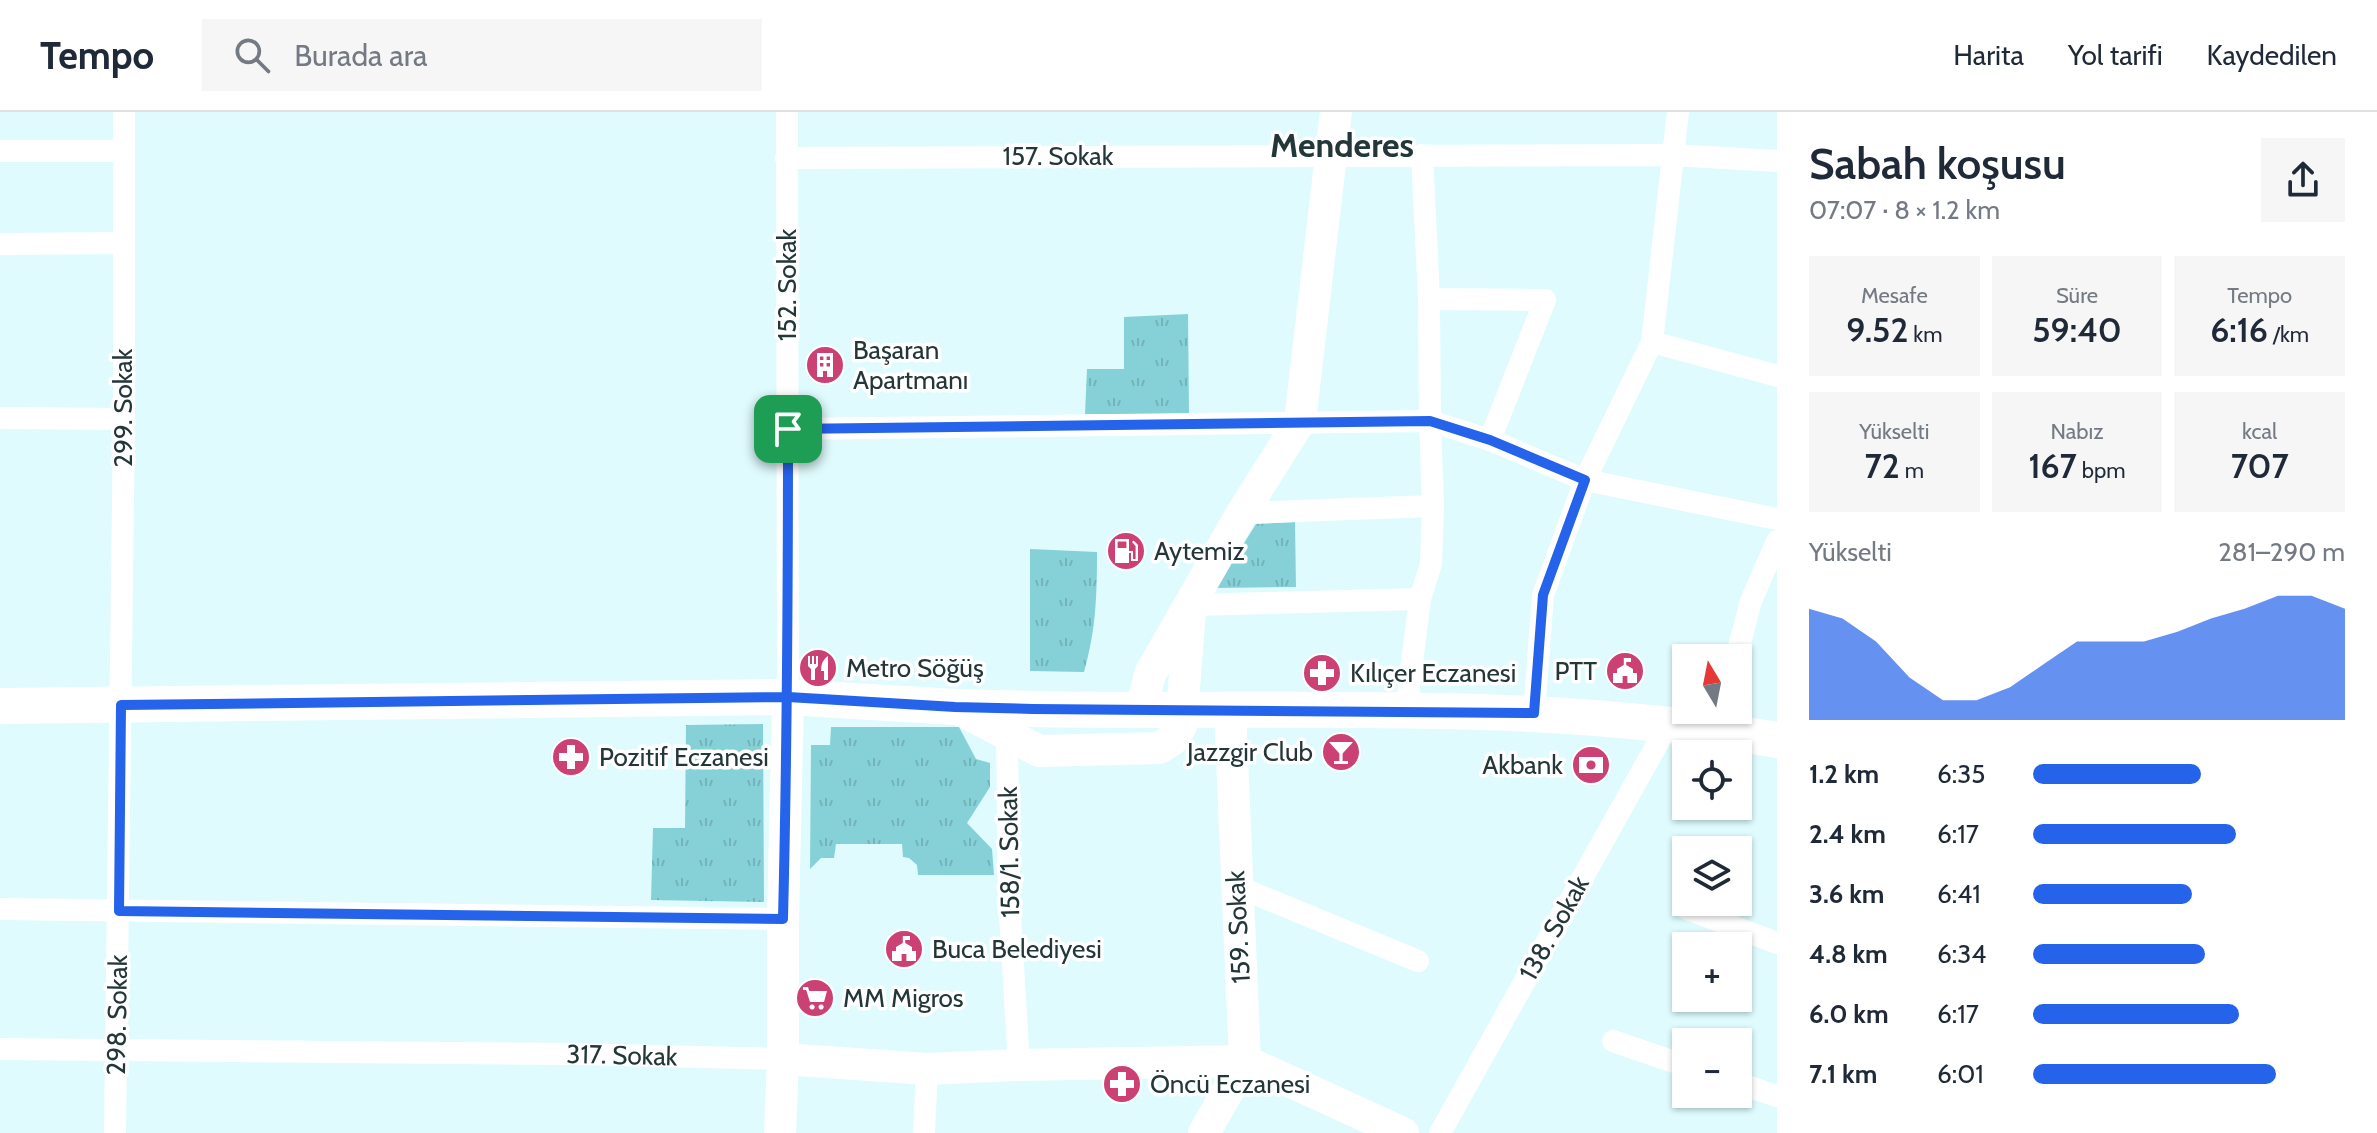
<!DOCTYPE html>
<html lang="tr">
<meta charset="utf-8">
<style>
:root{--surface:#fff;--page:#f6f6f7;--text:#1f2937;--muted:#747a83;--line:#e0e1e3;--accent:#2563eb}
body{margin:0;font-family:Cabin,sans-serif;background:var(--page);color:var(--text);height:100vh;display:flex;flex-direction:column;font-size:30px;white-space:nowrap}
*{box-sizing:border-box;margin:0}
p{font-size:26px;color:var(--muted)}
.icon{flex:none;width:44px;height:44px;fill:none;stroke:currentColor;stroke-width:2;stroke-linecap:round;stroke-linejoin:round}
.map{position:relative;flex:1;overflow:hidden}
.sheet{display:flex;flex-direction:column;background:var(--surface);width:600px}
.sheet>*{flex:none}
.needle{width:52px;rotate:350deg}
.controls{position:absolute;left:1672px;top:532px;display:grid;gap:16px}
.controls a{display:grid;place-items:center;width:80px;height:80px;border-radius:0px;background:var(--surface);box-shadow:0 2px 6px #0004;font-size:40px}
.pin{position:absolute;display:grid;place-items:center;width:68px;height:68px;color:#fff;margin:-34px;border-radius:16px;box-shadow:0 4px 12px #0006}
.round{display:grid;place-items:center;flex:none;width:84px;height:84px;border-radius:0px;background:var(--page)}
.overview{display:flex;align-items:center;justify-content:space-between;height:136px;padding:0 32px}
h1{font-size:44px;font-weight:600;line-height:60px}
.metrics{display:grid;grid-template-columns:repeat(3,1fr);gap:12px;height:136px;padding:8px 32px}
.metrics div{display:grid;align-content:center;border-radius:0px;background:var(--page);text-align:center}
.metrics b{font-size:34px;font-weight:600}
.metrics small{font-size:22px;font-weight:400}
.metrics p{font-size:22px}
.chart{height:224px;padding:16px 32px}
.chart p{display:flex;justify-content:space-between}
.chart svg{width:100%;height:144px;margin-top:8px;fill:var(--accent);opacity:.7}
ul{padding:0 32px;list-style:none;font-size:26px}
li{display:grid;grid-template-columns:128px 96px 1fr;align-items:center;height:60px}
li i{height:20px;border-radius:10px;background:var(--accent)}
header{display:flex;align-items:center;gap:48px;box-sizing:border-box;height:112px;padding:0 40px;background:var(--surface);border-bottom:2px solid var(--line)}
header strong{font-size:38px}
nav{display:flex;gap:44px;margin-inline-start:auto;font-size:28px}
.search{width:560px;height:72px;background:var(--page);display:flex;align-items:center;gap:20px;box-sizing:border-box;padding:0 28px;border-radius:0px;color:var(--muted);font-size:30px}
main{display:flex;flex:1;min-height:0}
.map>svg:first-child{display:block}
.park{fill:url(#park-tufts)}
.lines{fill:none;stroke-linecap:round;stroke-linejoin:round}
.street{stroke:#fff;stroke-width:22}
.secondary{stroke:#fff;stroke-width:32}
.primary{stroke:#fff;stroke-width:36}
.route-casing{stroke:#fff;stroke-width:16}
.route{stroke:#2563eb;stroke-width:10}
.labels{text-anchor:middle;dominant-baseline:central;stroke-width:7;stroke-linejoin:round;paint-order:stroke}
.street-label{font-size:26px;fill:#243738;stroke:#fff}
.poi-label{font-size:26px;fill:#243738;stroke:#fff;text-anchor:start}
.district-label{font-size:34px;font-weight:bold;fill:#243738;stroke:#fff}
</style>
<header>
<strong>Tempo</strong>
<div class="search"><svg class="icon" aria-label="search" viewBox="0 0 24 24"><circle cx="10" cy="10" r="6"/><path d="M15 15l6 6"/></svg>Burada ara</div>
<nav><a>Harita</a><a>Yol tarifi</a><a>Kaydedilen</a></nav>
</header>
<main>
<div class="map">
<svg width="1777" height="1021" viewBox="0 0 1777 1021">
<defs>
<pattern id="park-tufts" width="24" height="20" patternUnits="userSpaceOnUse" patternTransform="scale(2)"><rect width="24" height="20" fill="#86d1d7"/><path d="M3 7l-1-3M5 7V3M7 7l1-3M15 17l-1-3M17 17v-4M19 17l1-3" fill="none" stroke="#74b4b9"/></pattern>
</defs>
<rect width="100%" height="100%" fill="#dffbfd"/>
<path class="park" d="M1188,202l1,100h-104l2,-45h37v-52z
M1295,410l1,65 -80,1 40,-64z
M1030,437l67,3c0,43 -1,78 -13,120l-54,-1z
M763,612l1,178 -113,-2 2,-72h32l1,-103z
M831,615h128l17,32 14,4v24l-23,36 25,26 2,26h-76l-1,-10 -8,-7 -6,-1 -1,-13h-66l-2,14h-13l-11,11 1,-124h19z"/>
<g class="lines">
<g class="street">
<path d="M787,0l1,585"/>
<path d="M0,39h123"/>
<path d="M786,46l886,-3 105,6"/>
<path d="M0,132l122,-1"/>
<path d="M1429,187l116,1 -55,140"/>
<path d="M1652,230l125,34"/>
<path d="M0,306l124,1"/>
<path d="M788,317l642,-8 60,19 95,40 192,39"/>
<path d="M1242,401l191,-7"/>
<path d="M1191,493l229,-6"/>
<path d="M1736,546l15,-57 26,-60"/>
<path d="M1406,599l14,-112 11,-35 2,-58 -3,-85 -1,-122 -7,-144"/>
<path d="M1534,601l9,-118 42,-115 67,-138 26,-230"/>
<path d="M1007,623l2,163 10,167"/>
<path d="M1236,774l182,75"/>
<path d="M0,797l783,10"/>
<path d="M1687,797l90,34"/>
<path d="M1613,929l73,25"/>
<path id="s1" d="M0,937l575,5 208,5"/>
<path d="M1738,971l39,13"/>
<path d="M115,1021l9,-714v-307"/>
<path d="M924,1021l3,-64"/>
<path d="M1440,1021l229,-410"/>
</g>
<path class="secondary" d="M955,595l84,44 120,-3 13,-8 9,-14 9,-114
M1141,599l9,-37 92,-161 58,-92 36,-309
M783,947l144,10 92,-4 226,-4 158,72
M780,1021l3,-74v-140l5,-222
M1204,1021l41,-72 -15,-350"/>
<path class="primary" d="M0,594l788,-9 167,10 78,2c248,5 499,-12 744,31"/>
</g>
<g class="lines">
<g class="route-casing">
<path id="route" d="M788,317c0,163 -1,327 -5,490l-664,-8 2,-206 667,-8 167,10 78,2 501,4 9,-118 42,-115 -95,-40 -60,-19 -642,8"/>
</g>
<use href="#route" class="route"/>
</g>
<defs>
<g id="building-disc" transform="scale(2)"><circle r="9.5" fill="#cc4174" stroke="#fff"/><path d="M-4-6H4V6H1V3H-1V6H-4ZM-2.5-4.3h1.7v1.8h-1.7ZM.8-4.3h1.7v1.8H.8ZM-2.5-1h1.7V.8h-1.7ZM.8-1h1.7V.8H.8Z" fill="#fff"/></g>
<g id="fuel-disc" transform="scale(2)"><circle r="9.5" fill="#cc4174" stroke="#fff"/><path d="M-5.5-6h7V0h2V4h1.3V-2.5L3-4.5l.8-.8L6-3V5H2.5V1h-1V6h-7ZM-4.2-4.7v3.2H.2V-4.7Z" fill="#fff"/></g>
<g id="restaurant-disc" transform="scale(2)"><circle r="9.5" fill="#cc4174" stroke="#fff"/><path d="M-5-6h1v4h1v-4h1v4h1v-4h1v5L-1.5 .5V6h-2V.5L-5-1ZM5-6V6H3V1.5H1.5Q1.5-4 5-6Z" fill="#fff"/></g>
<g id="civic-disc" transform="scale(2)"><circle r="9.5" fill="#cc4174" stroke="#fff"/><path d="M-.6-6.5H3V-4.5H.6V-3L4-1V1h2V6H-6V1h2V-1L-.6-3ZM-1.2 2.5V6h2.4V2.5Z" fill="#fff"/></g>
<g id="pharmacy-disc" transform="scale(2)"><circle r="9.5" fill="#cc4174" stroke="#fff"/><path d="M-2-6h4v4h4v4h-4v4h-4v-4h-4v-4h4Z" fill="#fff"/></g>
<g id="bar-disc" transform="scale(2)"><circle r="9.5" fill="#cc4174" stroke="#fff"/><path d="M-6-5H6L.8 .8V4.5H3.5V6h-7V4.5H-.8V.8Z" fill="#fff"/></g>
<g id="bank-disc" transform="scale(2)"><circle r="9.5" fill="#cc4174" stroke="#fff"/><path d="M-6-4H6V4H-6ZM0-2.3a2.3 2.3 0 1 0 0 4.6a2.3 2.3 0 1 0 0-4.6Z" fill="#fff"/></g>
<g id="supermarket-disc" transform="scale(2)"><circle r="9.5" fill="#cc4174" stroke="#fff"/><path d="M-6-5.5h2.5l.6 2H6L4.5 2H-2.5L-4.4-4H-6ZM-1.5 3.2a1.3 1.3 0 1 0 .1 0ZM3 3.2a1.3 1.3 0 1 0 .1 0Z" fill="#fff"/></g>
</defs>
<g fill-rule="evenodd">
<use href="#building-disc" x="825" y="253"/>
<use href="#fuel-disc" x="1126" y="439"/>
<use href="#restaurant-disc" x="818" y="556"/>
<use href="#civic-disc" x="1625" y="559"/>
<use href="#pharmacy-disc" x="1322" y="561"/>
<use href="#bar-disc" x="1341" y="640"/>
<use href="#pharmacy-disc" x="571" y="645"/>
<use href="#bank-disc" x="1591" y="653"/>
<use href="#civic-disc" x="904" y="837"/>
<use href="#supermarket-disc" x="815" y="886"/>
<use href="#pharmacy-disc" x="1122" y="972"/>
</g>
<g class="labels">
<g class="street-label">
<text x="1058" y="44">157. Sokak</text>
<text transform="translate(787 173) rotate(-90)">152. Sokak</text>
<text transform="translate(123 296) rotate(-90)">299. Sokak</text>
<text transform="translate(1009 740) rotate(-91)">158/1. Sokak</text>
<text transform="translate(1238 815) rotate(-93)">159. Sokak</text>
<text transform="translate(1554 816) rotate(-61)">138. Sokak</text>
<text transform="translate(117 903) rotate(-89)">298. Sokak</text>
<text stroke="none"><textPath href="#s1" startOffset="622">317. Sokak</textPath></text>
</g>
<g class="poi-label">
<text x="853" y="238">Başaran<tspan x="853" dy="30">Apartmanı</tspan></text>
<text x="1154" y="439">Aytemiz</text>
<text x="846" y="556">Metro Söğüş</text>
<text x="1597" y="559" text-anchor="end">PTT</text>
<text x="1350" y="561">Kılıçer Eczanesi</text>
<text x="1313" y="640" text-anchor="end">Jazzgir Club</text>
<text x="599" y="645">Pozitif Eczanesi</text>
<text x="1563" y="653" text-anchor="end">Akbank</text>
<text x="932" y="837">Buca Belediyesi</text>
<text x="843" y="886">MM Migros</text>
<text x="1150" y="972">Öncü Eczanesi</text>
</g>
<g class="district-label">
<text x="1342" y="33">Menderes</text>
</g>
</g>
</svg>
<div class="controls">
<a><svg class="needle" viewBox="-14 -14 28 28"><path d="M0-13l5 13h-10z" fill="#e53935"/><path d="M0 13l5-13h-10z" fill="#747a83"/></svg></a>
<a><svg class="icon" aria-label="locate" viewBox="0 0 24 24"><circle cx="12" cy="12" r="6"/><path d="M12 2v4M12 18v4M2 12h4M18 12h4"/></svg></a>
<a><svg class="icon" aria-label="layers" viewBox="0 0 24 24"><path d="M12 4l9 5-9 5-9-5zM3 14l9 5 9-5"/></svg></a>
<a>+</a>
<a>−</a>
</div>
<div class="pin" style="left:788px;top:317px;background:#1e9e55"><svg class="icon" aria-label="arrive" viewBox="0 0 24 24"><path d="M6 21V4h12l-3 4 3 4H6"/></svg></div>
</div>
<section class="sheet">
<div class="overview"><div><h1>Sabah koşusu</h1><p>07:07 · 8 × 1.2 km</p></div><a class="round"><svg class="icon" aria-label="share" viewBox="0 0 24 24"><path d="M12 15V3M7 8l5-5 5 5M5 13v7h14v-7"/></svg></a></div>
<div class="metrics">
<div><p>Mesafe</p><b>9.52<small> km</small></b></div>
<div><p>Süre</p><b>59:40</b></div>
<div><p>Tempo</p><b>6:16<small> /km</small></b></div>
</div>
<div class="metrics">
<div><p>Yükselti</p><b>72<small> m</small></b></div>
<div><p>Nabız</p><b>167<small> bpm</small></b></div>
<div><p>kcal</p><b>707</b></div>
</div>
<div class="chart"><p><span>Yükselti</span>281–290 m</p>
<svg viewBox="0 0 160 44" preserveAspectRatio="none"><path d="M0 44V10L10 13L20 20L30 31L40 38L50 38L60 34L70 27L80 20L90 20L100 20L110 17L120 13L130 10L140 6L150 6L160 10V44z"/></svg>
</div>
<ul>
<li><b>1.2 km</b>6:35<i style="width:54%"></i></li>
<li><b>2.4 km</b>6:17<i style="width:65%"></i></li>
<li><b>3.6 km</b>6:41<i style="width:51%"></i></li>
<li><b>4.8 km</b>6:34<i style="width:55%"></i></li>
<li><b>6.0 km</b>6:17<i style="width:66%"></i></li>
<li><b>7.1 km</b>6:01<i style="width:78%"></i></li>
</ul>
</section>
</main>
